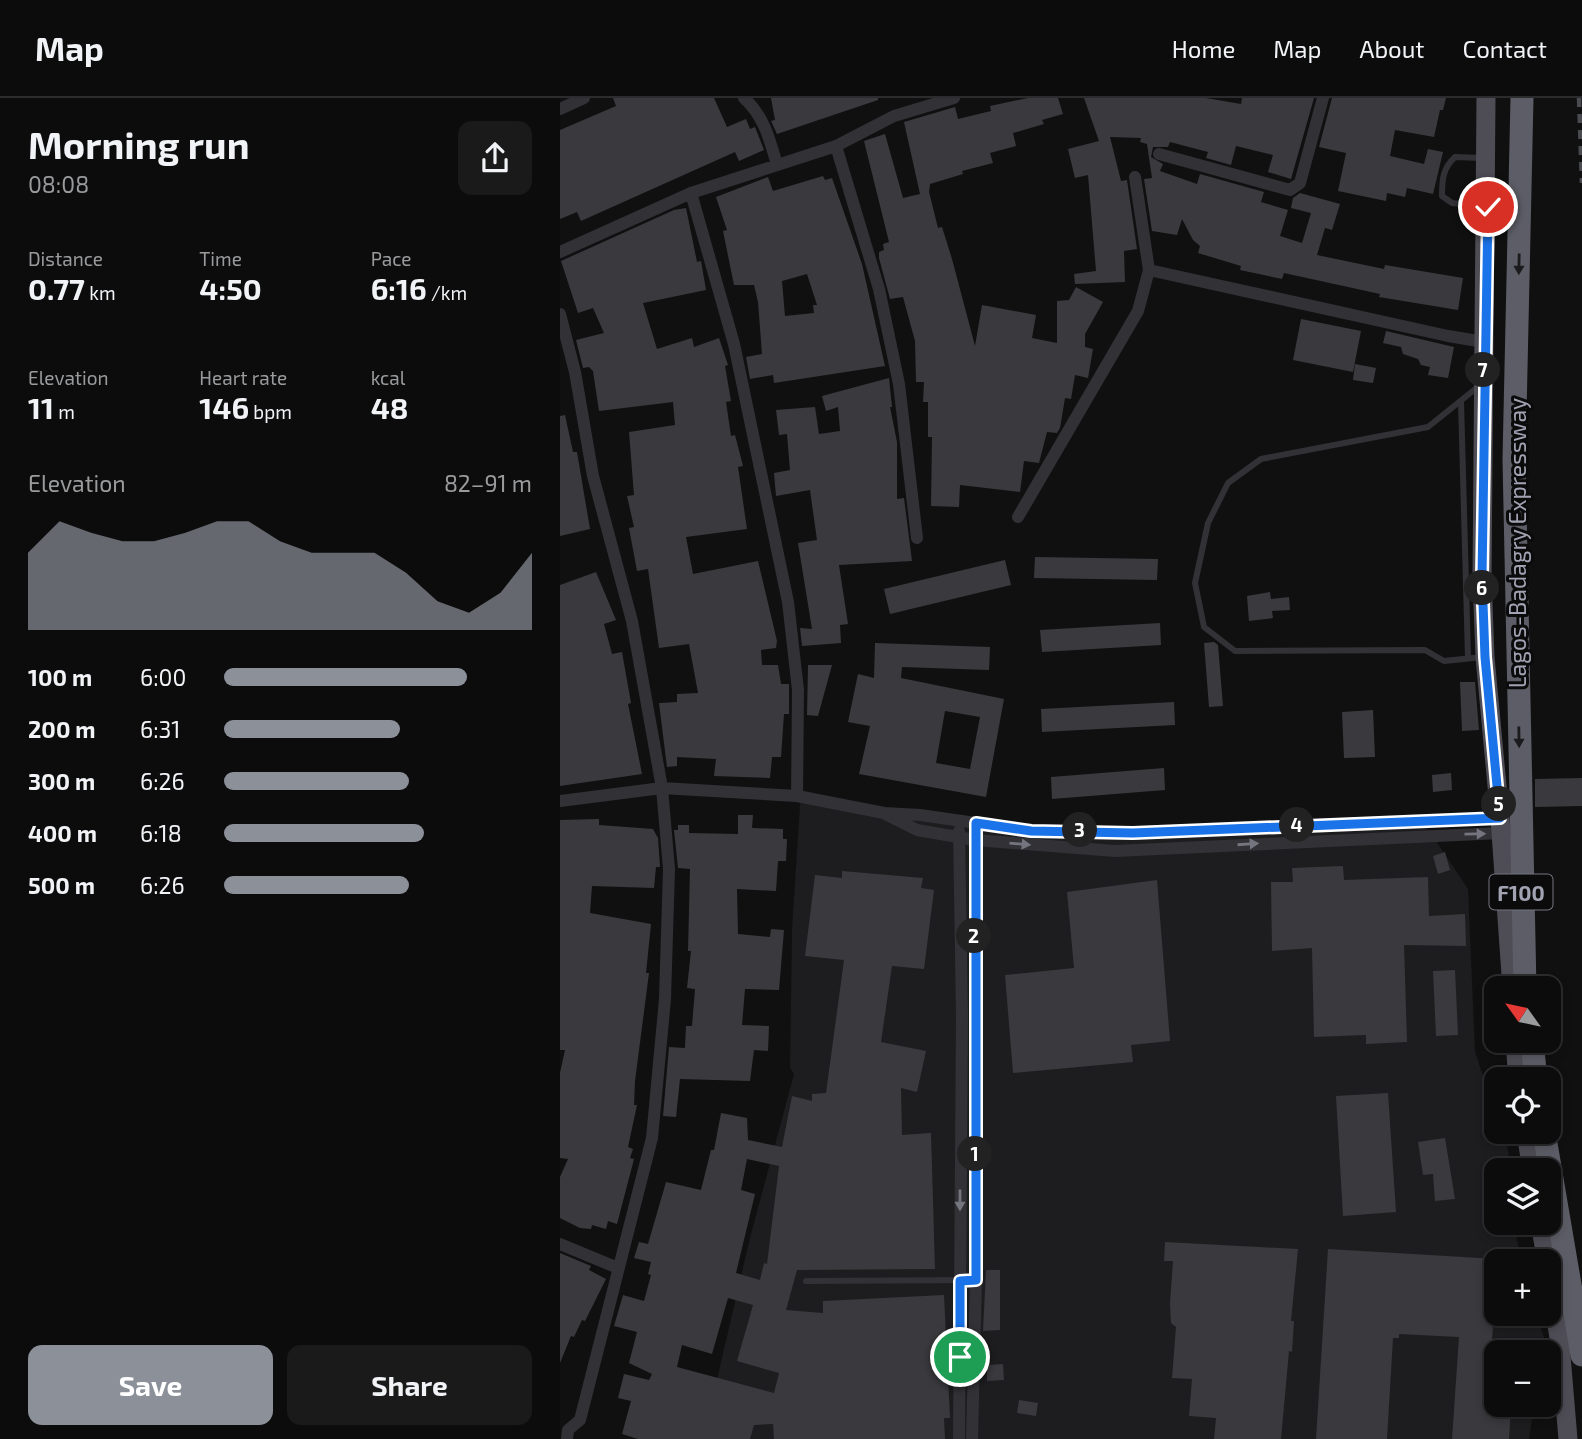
<!DOCTYPE html>
<meta charset="utf-8">
<style>
:root{--surface:#0c0c0d;--page:#1a1a1b;--text:#f1f3f6;--muted:#9a9b9d;--line:#2c2c2e;--accent:#8c9099}
body{margin:0;font-family:"Exo 2",sans-serif;background:var(--page);color:var(--text);height:100vh;display:flex;flex-direction:column;font-size:26px;white-space:nowrap}
*{box-sizing:border-box;margin:0}
p{font-size:23px;color:var(--muted)}
.icon{flex:none;width:38px;height:38px;fill:none;stroke:currentColor;stroke-width:2;stroke-linecap:round;stroke-linejoin:round}
.map{position:relative;flex:1;overflow:hidden}
.drawer{display:flex;flex-direction:column;background:var(--surface);width:560px}
.drawer>*{flex:none}
.needle{width:46px;rotate:303deg}
.buttons{position:absolute;left:924px;top:878px;display:grid;gap:14px}
.buttons a{display:grid;place-items:center;width:77px;height:77px;border-radius:14px;background:var(--surface);box-shadow:0 4px 10px #0003,0 0 0 2px var(--line);font-size:35px}
.pin{position:absolute;display:grid;place-items:center;width:60px;height:60px;color:#fff;margin:-30px;border:4px solid #fff;border-radius:50%;box-shadow:0 2px 7px #0007}
.km{position:absolute;width:35px;height:35px;margin:-18px;border-radius:50%;background:#222;color:#fff;font-size:19px;line-height:35px;text-align:center}
.round{display:grid;place-items:center;flex:none;width:74px;height:74px;border-radius:14px;background:var(--page)}
.head{display:flex;align-items:center;justify-content:space-between;height:119px;padding:0 28px}
h1{font-size:38px;font-weight:700;line-height:52px}
.metrics{display:grid;grid-template-columns:repeat(3,1fr);gap:10px;height:119px;padding:7px 28px}
.metrics div{display:grid;align-content:center}
.metrics b{font-size:30px;font-weight:700}
.metrics small{font-size:19px;font-weight:400}
.metrics p{font-size:19px}
.chart{height:196px;padding:14px 28px}
.chart p{display:flex;justify-content:space-between}
.chart svg{width:100%;height:126px;margin-top:7px;fill:var(--accent);opacity:.7}
.cta{display:flex;gap:14px;margin-top:auto;padding:14px 28px}
.cta a{flex:1;height:80px;border-radius:14px;background:var(--accent);color:#fff;font-size:28px;font-weight:700;line-height:80px;text-align:center}
.cta a+a{background:var(--page);color:var(--text)}
ul{padding:0 28px;list-style:none;font-size:23px}
li{display:grid;grid-template-columns:112px 84px 1fr;align-items:center;height:52px}
li i{height:18px;border-radius:9px;background:var(--accent)}
header{display:flex;align-items:center;gap:42px;box-sizing:border-box;height:98px;padding:0 35px;background:var(--surface);border-bottom:2px solid var(--line)}
header strong{font-size:33px}
nav{display:flex;gap:38px;margin-inline-start:auto;font-size:24px}
main{display:flex;flex:1;min-height:0}
.map>svg:first-child{display:block}
.built{fill:#1d1c1e}
.building{fill:#3a3a3e;fill-rule:evenodd}
.lines{fill:none;stroke-linecap:round;stroke-linejoin:round}
.service{stroke:#323136;stroke-width:6}
.minor{stroke:#323136;stroke-width:12}
.primary{stroke:#4e4d55;stroke-width:19}
.motorway{stroke:#5d5d67;stroke-width:23}
.rail{stroke:#4a4a51;stroke-width:4.5;stroke-dasharray:9 7;stroke-linecap:butt}
.oneway{fill:#1b1b1e}
.oneway2{fill:#757580}
.route-casing{stroke:#fff;stroke-width:14}
.route{stroke:#1a73e8;stroke-width:9}
.labels{text-anchor:middle;dominant-baseline:central;stroke-width:6;stroke-linejoin:round;paint-order:stroke}
.shield{fill:#0b0b0c;stroke:#747580;stroke-width:2}
.shield-label{font-size:21px;font-weight:bold;fill:#a1a2b2}
.street-label{font-size:23px;fill:#a1a2b2;stroke:#0b0b0c}
</style>
<header>
<strong>Map</strong>
<nav><a>Home</a><a>Map</a><a>About</a><a>Contact</a></nav>
</header>
<main>
<section class="drawer">
<div class="head"><div><h1>Morning run</h1><p>08:08</p></div><a class="round"><svg class="icon" aria-label="share" viewBox="0 0 24 24"><path d="M12 15V3M7 8l5-5 5 5M5 13v7h14v-7"/></svg></a></div>
<div class="metrics">
<div><p>Distance</p><b>0.77<small> km</small></b></div>
<div><p>Time</p><b>4:50</b></div>
<div><p>Pace</p><b>6:16<small> /km</small></b></div>
</div>
<div class="metrics">
<div><p>Elevation</p><b>11<small> m</small></b></div>
<div><p>Heart rate</p><b>146<small> bpm</small></b></div>
<div><p>kcal</p><b>48</b></div>
</div>
<div class="chart"><p><span>Elevation</span>82–91 m</p>
<svg viewBox="0 0 160 44" preserveAspectRatio="none"><path d="M0 44V17L10 6L20 10L30 13L40 13L50 10L60 6L70 6L80 13L90 17L100 17L110 17L120 24L130 34L140 38L150 31L160 17V44z"/></svg>
</div>
<ul>
<li><b>100 m</b>6:00<i style="width:79%"></i></li>
<li><b>200 m</b>6:31<i style="width:57%"></i></li>
<li><b>300 m</b>6:26<i style="width:60%"></i></li>
<li><b>400 m</b>6:18<i style="width:65%"></i></li>
<li><b>500 m</b>6:26<i style="width:60%"></i></li>
</ul>
<div class="cta"><a>Save</a><a>Share</a></div>
</section>
<div class="map">
<svg width="1022" height="1341" viewBox="0 0 1022 1341">
<rect width="100%" height="100%" fill="#101011"/>
<path class="built" d="M241,692l121,31 52,8 450,-6 44,66 7,163 21,62v18h6l6,17 2,22h-14v52h18l7,39h-25v52h41l8,27 -2,12h-47v52h38l-5,34h-826l47,-201 44,-164 -4,-6 2,-138z"/>
<path class="building" d="M53,0h101l13,29 19,-8 4,10 5,-2 9,23 -25,11 -4,-9 -154,69 -4,-9 -17,7v-89l56,-24z
M211,0h107v2l-101,34 -6,-13 4,-1z
M468,0h30l5,16 -21,6 2,4 -31,9 3,13 -26,7 3,10 -31,8 1,3 -33,10 -1,8 9,36 4,-1 10,32 23,87 7,-41 54,10 -4,23 25,5v-42l12,-1 7,-13 27,15 -18,32v13l8,2 -5,29 -13,-3 -4,24 -6,-1 -5,30 -3,5 -10,-1 -8,31 -15,-2 -4,31 -60,-7 -1,22 -28,-1 1,-69h-4v-35h-5l1,-20h-8l-1,-41 -12,-44 -13,2 -11,-41v-6l5,-2 -1,-6 6,-2 -25,-101 21,-7 18,64 17,-4 -16,-72 51,-15 3,12 33,-8 -1,-5z
M524,0h122l35,6 1,-6h72l-23,81 -23,-7 5,-17 -37,-9 -5,19 -25,-7 2,-6 -38,-10 -2,5h-15l-2,10 12,7 -3,7 37,13 3,-10 64,18 -3,10 27,8 -8,26 22,7 9,-30 -20,-5 2,-10 7,-5 40,11 -8,26 -7,-2 -8,27 67,14 1,-4 78,13 -5,32 -79,-13 1,-3 -96,-21 -2,6 -42,-9 1,-4 -43,-13 2,-7 -7,-6 -11,-21 -5,16 -25,-4 -8,-52 8,-1 -5,-34 -7,-2 1,-4 -31,-1 11,44 6,-1 10,69 -13,2 1,31 -50,2 -1,-10 22,-3 -8,-96 -13,3 -7,-29 31,-8z
M772,0h114l-3,12h-3l-6,27 -39,-7 -5,26 34,8 4,-15 15,3 -10,42 -26,-6 -2,9 -18,-4 -1,8 -48,-10 8,-38 -27,-6z
M263,78l2,4 7,-2 30,86 23,102 -111,17 -1,-8 -23,4 -4,-22 16,-3 -4,-52 -4,-17h-20l-11,-54 4,-1 -11,-33 52,-20 5,14zM247,176l10,31h-4l1,8 -29,3 -3,-35z
M126,110l11,54 4,-1 5,29 -63,13 14,46 35,-11 2,9 25,-9 9,27 -3,1 6,35 -5,1 5,34 4,-1 8,31 -5,1 9,62 -61,8 7,37 65,-13 19,80 -1,7 -15,2 1,15h16l3,19h8v30h-5l-3,43h-9l-2,21 -56,-2 2,-17 -39,-2v9l-10,1 -8,-64 18,-1v-8l21,-1 -9,-49 -30,4 -11,-79 -11,2 -8,-43 5,-1 -7,-31 7,-1 -5,-63 46,-7 -2,-23 -74,9 -6,-40 -4,-4 -6,1 -7,-28 28,-7 -11,-25 -15,5 -17,-52 113,-51z
M741,221l60,12 -8,41 -60,-12z
M826,233l68,16 -6,31 -20,-3 2,-8 -9,-2 -3,-6 -15,-5 -2,-7 -18,-4z
M795,266l21,4 -3,15 -20,-3z
M329,280l3,29h-2l7,35v57l7,-1 8,63 -73,4 9,59 -8,1 1,18 -39,3 -2,-18 12,1 -14,-86 19,-3 -7,-50 -34,6 -2,-23 16,-3 -3,-36 -8,1 -3,-25 39,-3 4,27 21,-3 -2,-24 -12,4 -4,-15z
M5,317l8,37h4l13,77 -30,7v-120z
M475,459l123,2 -1,21 -123,-2z
M445,462l6,25 -121,29 -6,-25z
M36,474l20,48 -12,4 8,30 10,-2 9,51 -3,1 14,70 -82,12v-201z
M710,494l1,7 18,-2 1,13 -18,1 1,7 -24,3 -2,-25z
M600,525l1,22 -119,7 -2,-22z
M654,544l4,3 5,61 -14,1 -5,-64z
M315,545l115,4 -1,23 -87,-3 -1,11 103,21 -18,98 -127,-23 11,-48 -22,-4 10,-48 16,4zM385,613l35,6 -10,52 -34,-6z
M248,567h24l-14,51 -11,-1z
M900,584h15l4,48 -17,1z
M614,604l1,23 -133,7 -1,-23z
M813,612l2,47 -31,1 -2,-46z
M604,670l1,22 -113,9 -1,-22z
M891,675l1,17 -19,2 -1,-17z
M1022,680v28l-47,1v-28z
M178,717h15l-1,13 31,1v10h4l-1,22h-8l-2,30 -39,-2 1,45 32,3 1,-8 13,1 -5,60 -34,-1 -3,36 27,1 -1,25 -14,-1 -4,31 -70,-2 -4,38 -13,-1 6,-69 16,1 1,-22h6l3,-37 -8,-1 4,-37h-3l2,-82 -12,-1 -4,-38h4v-5h11v8l49,1z
M39,721v6l54,4 5,9 2,29h-4l-2,21 -62,-2 -2,27 61,11 -5,49h3l-14,108 -1,24h3l-9,42 5,2 -3,9 4,1 -17,65 -9,-3 -2,8 -14,-4 -1,4 -11,-1 -20,-10v-41l8,-18 -8,-1v-85l5,-23h-5v-230z
M885,754l5,18 -12,4 -5,-18z
M783,768l1,14 84,-3 1,39 36,-2 1,32 -62,-1 3,97 -41,2v-9l-52,2 -2,-89 -40,3 -1,-69h22l-1,-14z
M282,773l81,7 -2,10 13,2 -10,79 -32,-3 -11,76 45,9 -9,41 -16,-4 1,47 29,-2 4,136 -138,1 -11,40 37,3v-12l121,-6 6,123h-6l1,21h-171l-1,-15 -19,1 -4,14h-112l-16,-5 9,-33 -13,-3 6,-24 25,6 3,-6 -23,-11 8,-31 -23,-6 9,-31 21,6 7,-26 -3,-1 3,-12 -17,-4 5,-16 9,2 18,-62 35,8 10,-40h3l7,-37 26,5 1,22 34,7 10,-51 20,5v-7l14,-1 18,-133 -39,-4 10,-81 27,3zM187,1061l32,7 -12,98 -3,-1 -4,17 -24,-7 19,-79 -14,-4zM168,1200l25,7 -16,56 42,12 -5,20 -97,-26 5,-22 30,9z
M597,782l13,161 -39,4 2,17 -120,11 -8,-98 69,-7 -7,-76z
M895,872l3,65 -22,1 -3,-65z
M828,995l8,119 -53,4 -7,-120z
M885,1040l10,61 -20,2 -2,-27 -10,1 -5,-33z
M605,1144l133,7 -7,72h3l-2,31 -3,-1 -8,88h-67l2,-21 -27,-2 3,-37 -20,-1 4,-51 -5,-4 -1,-20 3,-42h-9z
M768,1151l169,10 -6,99h5v47h15l-2,34h-57l7,-102 -60,-3v4h-6l-6,101h-71z
M0,1155l31,13 -2,4 17,9 -21,42 -3,-1 -8,17 -3,-1 -11,27z
M426,1172h14v60l-17,1z
M443,1266l1,16 -17,1v-16z
M459,1302l19,3 -2,13 -19,-3z"/>
<g class="lines">
<path class="service" d="M921,108l-29,-3 -10,-7c0,-17 1,-28 13,-39l27,1
M919,288l-51,41 -167,32 -33,24 -20,40 -13,60 9,44 31,24 190,-1 19,11 39,-4
M901,303l7,257
M246,1183l169,-1"/>
<path class="minor" d="M184,0c20,18 26,42 33,67
M0,11l24,-11
M276,48l43,143 20,95 18,154
M599,56l131,36 10,-7 23,-85
M131,95l43,151 54,258 10,88 -1,106
M0,154l131,-59 145,-47 58,-30 60,-18
M589,172l299,66 36,6
M0,216l15,58 18,104 39,145 30,167 7,81 -4,130 -13,139 -72,282 -12,10 -1,9
M458,419l120,-206 11,-41 -14,-93
M0,703l102,-13 135,8 87,17 36,2 111,16 102,2 367,-15
M327,717l30,15 58,10 140,11 386,-18
M399,733l3,185 -3,423
M0,1146l58,24
M412,1341l4,-159v-446"/>
<path class="primary" d="M926,0l-4,479 3,80 15,161 12,171
M955,943l3,39
M966,1034l6,39
M980,1125l7,39
M989,1177l11,69 8,95"/>
<path class="motorway" d="M962,0l-8,361 11,530
M972,943l4,39
M984,1034l38,223"/>
<path class="rail" d="M1019,0l3,85"/>
</g>
<defs><path id="oneway-solid" d="M-6-.8H1V-3.2L6.5 0L1 3.2V.8H-6Z" transform="scale(1.75)"/></defs>
<g class="oneway">
<use href="#oneway-solid" transform="translate(959 166) rotate(91)"/>
<use href="#oneway-solid" transform="translate(959 639) rotate(89)"/>
</g>
<g class="oneway2">
<use href="#oneway-solid" transform="translate(915 736) rotate(-1)"/>
<use href="#oneway-solid" transform="translate(460 746) rotate(5)"/>
<use href="#oneway-solid" transform="translate(688 746) rotate(-4)"/>
<use href="#oneway-solid" transform="translate(400 1102) rotate(90)"/>
</g>
<g class="lines">
<g class="route-casing">
<path id="route" d="M400,1259v-76l16,-1v-457l55,8 102,2 367,-15 -15,-161 -3,-80 6,-370"/>
</g>
<use href="#route" class="route"/>
</g>
<g class="labels">
<rect class="shield" x="929.5" y="776.5" width="63" height="35" rx="5"/>
<g class="shield-label">
<text x="961" y="794">F100</text>
</g>
<g class="street-label">
<text transform="translate(957 445) rotate(-90)">Lagos-Badagry Expressway</text>
</g>
</g>
</svg>
<div class="buttons">
<a><svg class="needle" viewBox="-14 -14 28 28"><path d="M0-13l5 13h-10z" fill="#e53935"/><path d="M0 13l5-13h-10z" fill="#9a9b9d"/></svg></a>
<a><svg class="icon" aria-label="locate" viewBox="0 0 24 24"><circle cx="12" cy="12" r="6"/><path d="M12 2v4M12 18v4M2 12h4M18 12h4"/></svg></a>
<a><svg class="icon" aria-label="layers" viewBox="0 0 24 24"><path d="M12 4l9 5-9 5-9-5zM3 14l9 5 9-5"/></svg></a>
<a>+</a>
<a>−</a>
</div>
<div class="pin" style="left:400px;top:1259px;background:#1e9e55"><svg class="icon" aria-label="arrive" viewBox="0 0 24 24"><path d="M6 21V4h12l-3 4 3 4H6"/></svg></div>
<div class="pin" style="left:928px;top:109px;background:#d93025"><svg class="icon" aria-label="check" viewBox="0 0 24 24"><path d="M5 12l5 5 9-10"/></svg></div>
<b class="km" style="left:415px;top:1056px">1</b>
<b class="km" style="left:414px;top:838px">2</b>
<b class="km" style="left:520px;top:732px">3</b>
<b class="km" style="left:737px;top:727px">4</b>
<b class="km" style="left:939px;top:706px">5</b>
<b class="km" style="left:922px;top:490px">6</b>
<b class="km" style="left:923px;top:272px">7</b>
</div>
</main>
